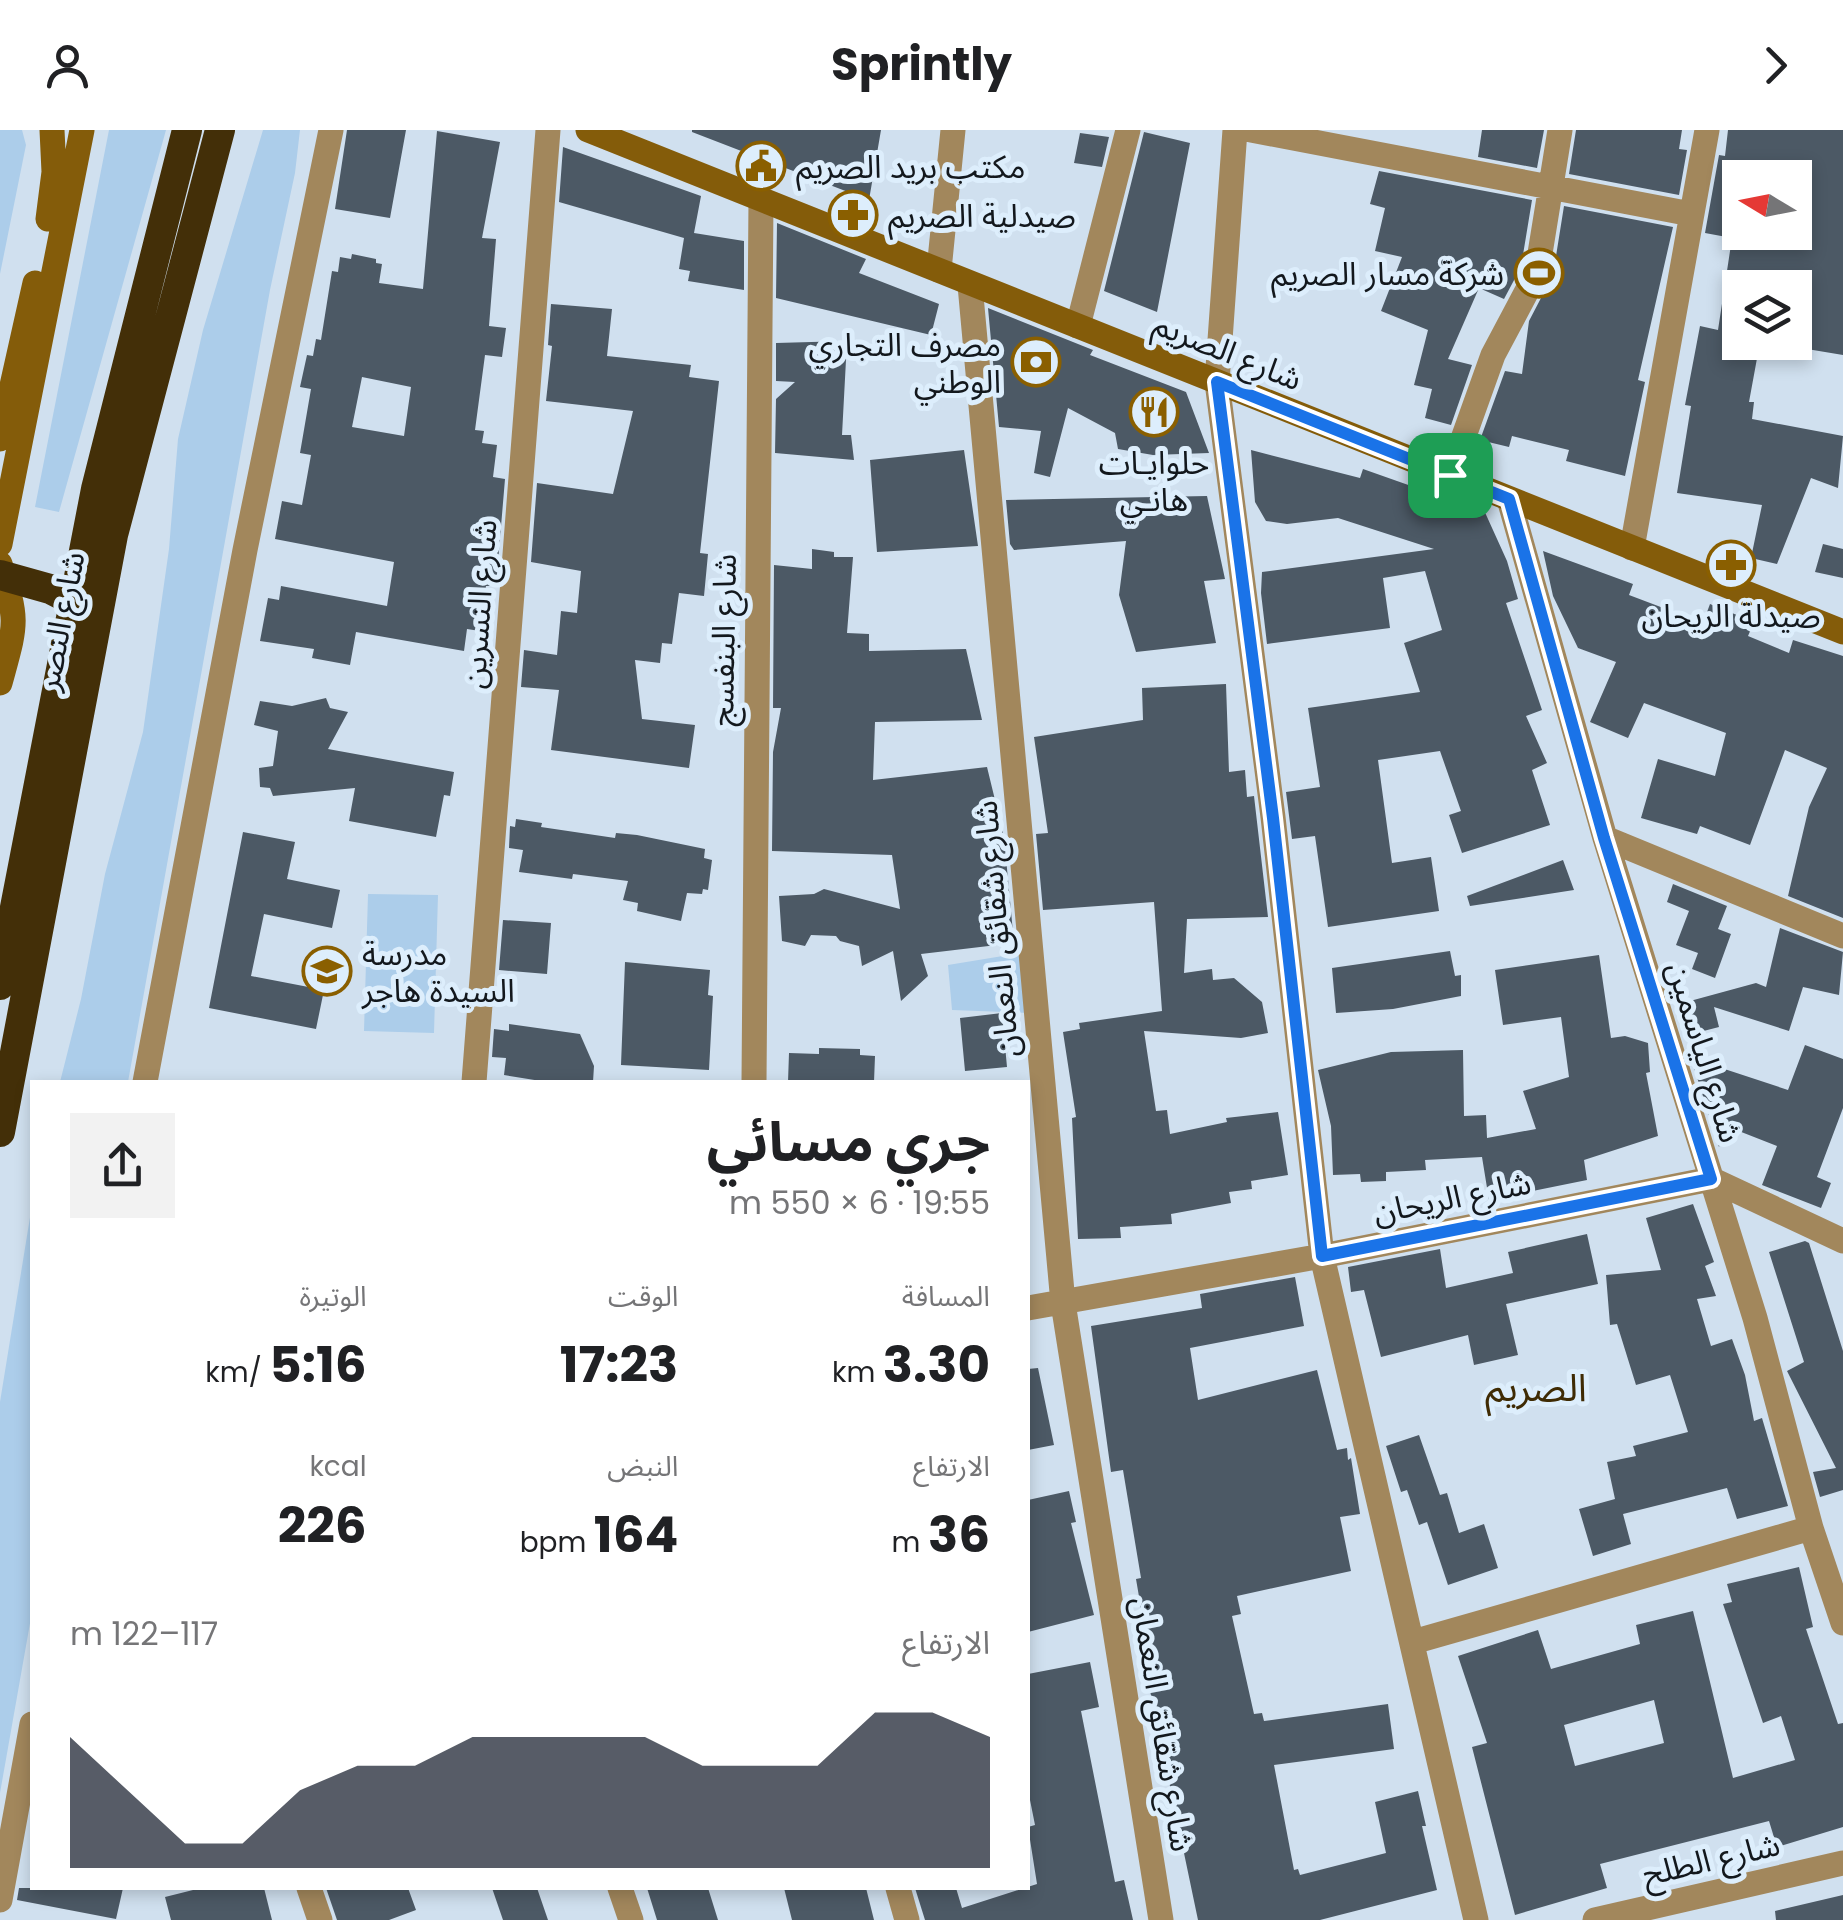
<!DOCTYPE html>
<html lang="ar">
<meta charset="utf-8">
<style>
:root{--surface:#fff;--page:#f2f2f2;--text:#202124;--muted:#757577;--accent:#111827}
body{margin:0;font-family:Poppins,"Noto Sans Arabic",sans-serif;background:var(--page);color:var(--text);direction:rtl;height:100vh;display:flex;flex-direction:column;font-size:38px;white-space:nowrap}
*{box-sizing:border-box;margin:0}
p{font-size:32px;color:var(--muted)}
.icon{flex:none;width:55px;height:55px;fill:none;stroke:currentColor;stroke-width:2;stroke-linecap:round;stroke-linejoin:round}
.map{position:relative;flex:1;overflow:hidden;direction:ltr}
.side{position:absolute;left:30px;top:950px;width:1000px;height:810px;display:flex;flex-direction:column;background:var(--surface);border-radius:0px;box-shadow:0 5px 15px #0003;direction:rtl}
.side>*{flex:none}
.needle{width:65px;rotate:280deg}
.fabs{position:absolute;left:1722px;top:30px;display:grid;gap:20px}
.fabs a{display:grid;place-items:center;width:90px;height:90px;border-radius:0px;background:var(--surface);box-shadow:0 5px 15px #0003;font-size:50px}
.pin{position:absolute;display:grid;place-items:center;width:85px;height:85px;color:#fff;margin:-42px;border-radius:20px;box-shadow:0 5px 15px #0006}
.round{display:grid;place-items:center;flex:none;width:105px;height:105px;border-radius:0px;background:var(--page)}
.headline{display:flex;align-items:center;justify-content:space-between;height:170px;padding:0 40px}
h1{font-size:55px;font-weight:700;line-height:75px}
.stats{display:grid;grid-template-columns:repeat(3,1fr);gap:15px;height:170px;padding:10px 40px}
.stats div{display:grid;align-content:center}
.stats b{font-size:50px;font-weight:700}
.stats small{font-size:28px;font-weight:400}
.stats p{font-size:28px}
.chart{height:280px;padding:20px 40px}
.chart p{display:flex;justify-content:space-between}
.chart svg{width:100%;height:180px;margin-top:10px;fill:var(--accent);opacity:.7}
header{display:flex;justify-content:space-between;align-items:center;height:130px;padding:0 40px;background:var(--surface);font-size:45px;font-weight:700}
.map>svg:first-child{display:block}
.green{fill:#accdea}
.building{fill:#4c5965;fill-rule:evenodd}
.lines{fill:none;stroke-linecap:round;stroke-linejoin:round}
.street{stroke:#a2875c;stroke-width:25}
.secondary{stroke:#845c0a;stroke-width:25}
.highway{stroke:#432f08;stroke-width:30}
.route-casing{stroke:#fff;stroke-width:20}
.route{stroke:#1a73e8;stroke-width:12}
.labels{text-anchor:middle;dominant-baseline:central;stroke-width:10;stroke-linejoin:round;paint-order:stroke}
.poi-label{font-size:32px;fill:#13181d;stroke:#ddeefc;text-anchor:start}
.street-label{font-size:32px;fill:#13181d;stroke:#ddeefc}
.quarter-label{font-size:38px;fill:#3f2b04;stroke:#ddeefc}
</style>
<header><svg class="icon" aria-label="forward" viewBox="0 0 24 24"><path d="M9 5l7 7-7 7"/></svg>Sprintly<svg class="icon" aria-label="person" viewBox="0 0 24 24"><circle cx="12" cy="8" r="4"/><path d="M4 21q1-7 8-7t8 7"/></svg></header>
<div class="map">
<svg width="1843" height="1790" viewBox="0 0 1843 1790">
<rect width="100%" height="100%" fill="#d0e0ef"/>
<path class="green" d="M0,0h22l4,15 -26,129z
M109,0h57l-107,382 -24,-5z
M263,0h37l-5,43 -25,117 -142,792h-68l21,-83 24,-125 38,-142 26,-183 9,-110 25,-109z
M368,764l70,1 -4,138 -70,-2z
M1021,823l8,60 -77,-3 -4,-45z
M32,1075v407l-32,181v-391z"/>
<path class="building" d="M347,0h59l-16,88 -55,-9z
M692,0h189l-12,70 -177,-68z
M1482,0h62l-7,38 -59,-11z
M1576,0h106l-3,19 8,1 -8,45 -110,-21z
M1728,0h115v225l-48,-8v-59h-55v54h20l-11,60h5l-2,17 91,17 -5,52 -27,-10 -34,86 -26,-6 11,-53 -85,-12 14,-87 -6,-1 15,-79 18,4 14,-92 -27,-5 14,-78 6,1zM1740,48h55v54h-55z
M437,1l63,11 -18,96 14,1 -7,87 17,2 -4,29 -17,-2 -10,75 9,1 -2,12 15,2 -4,32 12,2 -9,107h-10l-6,45 -13,-2 -3,22 -108,-19 -6,33 -38,-7 2,-9 -54,-8 8,-43 11,2 2,-14 106,20 7,-44 -119,-23 7,-38 20,4 9,-50 -11,-2 11,-64 -11,-2 7,-32 6,1 3,-17 5,1 11,-69 6,1 2,-15 11,2 1,-5 24,5v4l6,1 -3,19 44,6zM362,247l49,10 -7,49 -52,-9z
M1144,2l46,11 -33,169 -53,-21z
M1080,3l29,4 -7,30 -28,-4z
M563,17l138,49 -7,37 50,8v49l-56,-9 2,-10 -11,-2 5,-31 -125,-36z
M1379,41l153,29 -11,67 -17,32 -25,-11 -31,71 24,6 -21,60 -26,-7 7,-29 -18,-4 14,-55 -47,-19 21,-54 -27,-6 10,-43 -15,-4z
M1564,76l109,21 -35,153 7,2 -20,94 -59,-15 3,-11 -57,-14 -3,11 -29,-7 25,-69 17,3 7,-53 24,-46z
M777,93l89,36 -7,14 80,31 -8,31 -155,-37z
M551,174l61,5 -5,47 84,9 -2,12 30,4 -19,172 8,1 -4,42 -25,-3 -7,51 -10,-1 -2,20 -25,-3 7,59 53,6 -6,43 -138,-18 8,-60 -38,-3 3,-37 33,5 4,-44 16,2 4,-42 -50,-9 6,-79 76,11 20,-83 -87,-10 6,-55 -4,-1z
M988,178l105,42 -3,5 96,37 23,61 -56,2 -35,-6 -3,-16 -47,-25 -18,69 -16,-4 7,-42 -42,-4z
M847,211l-5,94h9l3,25 -79,-7 1,-54 19,-17 -19,-1v-38z
M964,320l14,96 -101,6 -7,-92z
M1251,320l109,28 3,-9 68,24 -1,4 42,16 11,-5 24,53 11,38 -12,4 36,107 -16,6 21,47 -15,7 18,55 -88,28 -13,-38 12,-4 -21,-60 -62,9 14,103 39,-6 8,54 -111,16 -13,-91 -23,3 -6,-47 34,-5 -12,-79 112,-16 -16,-49 38,-13 -17,-59 -42,7 7,50 -123,16 -6,-51 1,-21 172,-23 -96,-31 -51,6 -21,-3 -11,-19z
M1207,366l18,83 -21,2 12,62 -80,9 -17,-57 7,-54 -112,9 -4,-6 -4,-44z
M1823,414l20,5v29l-28,-6z
M812,419l22,3v5h19l-6,76 22,1v17l97,-2 16,71 -107,2 -2,58 114,-13 17,70 10,106 -93,11 7,22 -27,25 -8,-50 -31,15 -3,-20 -19,-5 -4,-5 -25,-1 -6,11 -23,-5 -3,-45 35,-2 10,-5 76,20 -8,-54 -120,-4 1,-99 8,-44h-8l1,-143 38,4z
M1543,421l90,33 -4,11 74,28 7,-19 44,18 -6,14 41,17 4,-13 50,16v262l-55,-22 21,-89 18,-39 -42,-18 -35,95 -50,-19 -3,8 -56,-16 17,-59 57,17 11,-43 -82,-30 -16,35 -38,-16 26,-60 -38,-14 -25,-52z
M1226,554l3,88 16,-2 2,27 7,-1 14,121 -81,2 -3,54 28,-4 1,11 21,-2 28,24 6,31 -27,5 -97,-7 12,80 11,-1 3,24 57,-12 -1,-4 52,-6 10,63 -37,6 1,8 -23,3 2,11 -60,11 1,10 -52,3 1,11 -43,1 -6,-121 4,-1 -13,-85 17,-3 -1,-6 83,-12 -8,-109 -111,8 -7,-76 12,-1 -14,-96 109,-17 -1,-32z
M326,568l4,10 18,4 -20,37 126,23 -4,24 -6,-1 -8,42 -87,-16 6,-33 -82,8 -3,-8 -10,-1 -1,-19 14,-2 5,-35 -24,-6 6,-24 32,5z
M516,689l26,4 -1,4 74,11 1,-5 21,2 68,14 -1,9 8,2 -4,30 -5,-1 -1,5 -15,-1 -6,28 -44,-10 1,-8 -15,-3 5,-19 -55,-7 -1,5 -53,-7 4,-22 -14,-2 1,-22 5,1z
M243,702l52,10 -8,37 53,11 -8,38 -68,-14 -13,62 73,14 -8,39 -107,-21z
M1563,730l11,30 -104,16 -3,-10z
M1673,754l54,22 -9,23 13,5 -16,44 -23,-9 6,-16 -22,-8 13,-34 -22,-9z
M503,790l48,3 -4,51 -48,-4z
M1780,798l63,24 -4,43 -36,-8 -14,44 -75,-24 5,20 -31,8 -9,-31 77,-21 10,4z
M1450,821l5,25 6,-1v21l-68,13 -57,4 -4,-45z
M1599,825l12,83 14,-2 23,7 2,29 -4,1 12,63 -74,24 3,20 -98,20 -7,-43 -57,3 1,10 -40,2v9l-25,1 -1,-8 -27,1 -2,-49 -13,-56 73,-18 72,-2 1,66 22,-1 1,23 49,-9 -13,-38 46,-14 -8,-60 -58,8 -8,-55z
M625,832l85,8 -2,25 5,1 -4,74 -88,-5z
M1002,883l5,54 -42,4 -5,-53z
M509,894l71,10 14,32 -1,16h-46l-43,-7 2,-17 -14,-1 2,-28 15,2z
M1805,915l38,14v49l-26,69 14,6 -10,25 -59,-23 15,-39 -51,-20 -7,21 -28,-89 97,32z
M819,918l41,1v6l15,1 -1,26h-86l1,-29 30,1z
M1693,1074l21,58 -9,4 11,30 -19,3 14,47 21,-7 13,36 9,46 8,-3 26,88 -51,13 -10,-31 -104,26 8,30 -38,12 -14,-47 36,-10 -8,-37 29,-6 -3,-10 55,-14 -18,-57 -34,10 -19,-61 -7,1 -4,-50 55,-5 -15,-52z
M1587,1104l11,50 -92,20 12,51 -44,10 -6,-30 -87,22 -17,-67 -13,2 -3,-25 92,-18 6,39 67,-15 -5,-21z
M1805,1111l4,2 34,108v139l-23,7 -7,-25 23,-4 -49,-97 17,-9 -35,-110z
M1295,1147l9,49 -114,22 8,52 119,-30 20,80 10,-2 1,12 3,-2 9,56 -20,3 11,54 -114,25 4,18 -9,2 22,98 8,-1 2,8 124,-17 6,45 -120,16 20,105 4,-1 2,6 86,-22 -11,-51 43,-11 8,35h-4l15,64 -117,30h-122l-54,-258 6,-1 -14,-82 5,-1 -18,-108 -12,2 -20,-146 111,-18 -2,-14z
M1038,1238l16,77 -26,5v-81z
M1419,1305l21,60 7,-2 12,40 25,-9 14,44 -50,17 -21,-63 -8,3 -12,-35 -6,2 -15,-46z
M1069,1361l7,31 -5,1 23,92 -66,17v-132z
M1799,1437l14,60 -7,2 32,95 5,-1v104l-66,20 -8,-26 -169,43 7,24 -92,27 -43,-168 15,-4 -29,-87 80,-26 13,39 89,-25 -4,-19 57,-14 40,167 62,-18 -14,-44 -18,7 -40,-119 9,-2 -5,-18zM1654,1570l10,43 -89,23 -11,-41z
M1090,1532l9,45 -18,4 34,171 9,-2 9,40h-208l-10,-32h41l6,20 75,-24 -9,-57 7,-2 -7,-35v-116z
M19,1758h104l-7,31 -99,-19z
M201,1758h63l8,32h-101l-6,-23z
M326,1758h82l8,22 -27,10h-52z
M492,1758h45l11,32h-45z
M647,1758h61l10,32h-61z
M784,1758h82l8,32h-82z
M1843,1765v25h-67l-1,-9z"/>
<g class="lines">
<path class="street" d="M1235,0l-18,252 56,435 49,439 154,664
M1251,0l440,84
M939,140l14,-140
M970,155l93,1018 98,617
M1078,196l50,-196
M1450,345l43,-120 44,-83 23,-142
M1509,369l96,339 150,480 56,210 32,95
M1632,418l75,-418
M1605,708l238,98
M145,952l100,-532 86,-420
M474,952l74,-952
M754,952l7,-883
M1028,1178l294,-52 389,-77 132,62
M1413,1512l398,-114
M309,1758l11,32
M620,1758l11,32
M898,1758l9,32
M0,1770l32,-176
M1595,1790l248,-57"/>
<path class="secondary" d="M588,0l1255,502
M48,89l6,-47 -2,-42
M0,309l35,-156
M0,414l82,-414
M0,434c19,58 16,60 0,119"/>
<path class="highway" d="M0,445l50,14 37,19
M0,855l96,-496 91,-359
M0,1002l113,-597 107,-405"/>
</g>
<g class="lines">
<g class="route-casing">
<path id="route" d="M1217,252l292,117 95,339 107,341 -389,77 -49,-438z"/>
</g>
<use href="#route" class="route"/>
</g>
<defs>
<g id="civic-ring" transform="scale(2.5)"><circle r="9.5" fill="#ddeefc" stroke="#8a5f00" stroke-width="1.5"/><path d="M-.6-6.5H3V-4.5H.6V-3L4-1V1h2V6H-6V1h2V-1L-.6-3ZM-1.2 2.5V6h2.4V2.5Z" fill="#8a5f00"/></g>
<g id="pharmacy-ring" transform="scale(2.5)"><circle r="9.5" fill="#ddeefc" stroke="#8a5f00" stroke-width="1.5"/><path d="M-2-6h4v4h4v4h-4v4h-4v-4h-4v-4h4Z" fill="#8a5f00"/></g>
<g id="stadium-ring" transform="scale(2.5)"><circle r="9.5" fill="#ddeefc" stroke="#8a5f00" stroke-width="1.5"/><path d="M0-5a6.5 5 0 1 0 0 10a6.5 5 0 1 0 0-10ZM-3.5-1.8h7v3.6h-7Z" fill="#8a5f00"/></g>
<g id="bank-ring" transform="scale(2.5)"><circle r="9.5" fill="#ddeefc" stroke="#8a5f00" stroke-width="1.5"/><path d="M-6-4H6V4H-6ZM0-2.3a2.3 2.3 0 1 0 0 4.6a2.3 2.3 0 1 0 0-4.6Z" fill="#8a5f00"/></g>
<g id="restaurant-ring" transform="scale(2.5)"><circle r="9.5" fill="#ddeefc" stroke="#8a5f00" stroke-width="1.5"/><path d="M-5-6h1v4h1v-4h1v4h1v-4h1v5L-1.5 .5V6h-2V.5L-5-1ZM5-6V6H3V1.5H1.5Q1.5-4 5-6Z" fill="#8a5f00"/></g>
<g id="school-ring" transform="scale(2.5)"><circle r="9.5" fill="#ddeefc" stroke="#8a5f00" stroke-width="1.5"/><path d="M0-5L7-2L0 1L-7-2ZM-4 1L0 2.5L4 1V4Q0 6-4 4Z" fill="#8a5f00"/></g>
</defs>
<g fill-rule="evenodd">
<use href="#civic-ring" x="761" y="36"/>
<use href="#pharmacy-ring" x="853" y="85"/>
<use href="#stadium-ring" x="1539" y="143"/>
<use href="#bank-ring" x="1036" y="232"/>
<use href="#restaurant-ring" x="1154" y="282"/>
<use href="#pharmacy-ring" x="1731" y="435"/>
<use href="#school-ring" x="327" y="841"/>
</g>
<g class="labels">
<g class="poi-label">
<text x="796" y="36">مكتب بريد الصريم</text>
<text x="888" y="85">صيدلية الصريم</text>
<text x="1504" y="143" text-anchor="end">شركة مسار الصريم</text>
<text x="1001" y="214" text-anchor="end">مصرف التجاري<tspan x="1001" dy="37">الوطني</tspan></text>
<text x="1154" y="332" text-anchor="middle">حلوايـات<tspan x="1154" dy="37">هانـي</tspan></text>
<text x="1731" y="485" text-anchor="middle">صيدلة الريحان</text>
<text x="362" y="823">مدرسة<tspan x="362" dy="37">السيدة هاجر</tspan></text>
</g>
<g class="street-label">
<text transform="translate(1228 221) rotate(22)">شارع الصريم</text>
<text transform="translate(479 474) rotate(-86)">شارع النسرين</text>
<text transform="translate(60 491) rotate(-79)">شارع النصر</text>
<text transform="translate(723 510) rotate(-89)">شارع البنفسج</text>
<text transform="translate(996 799) rotate(-95)">شارع شقائق النعمان</text>
<text transform="translate(1705 922) rotate(73)">شارع الياسمين</text>
<text transform="translate(1452 1067) rotate(-11)">شارع الريحان</text>
<text transform="translate(1163 1594) rotate(81)">شارع شقائق النعمان</text>
<text transform="translate(1711 1729) rotate(-13)">شارع الطلح</text>
</g>
<g class="quarter-label">
<text x="1536" y="1257">الصريم</text>
</g>
</g>
</svg>
<div class="fabs">
<a><svg class="needle" viewBox="-14 -14 28 28"><path d="M0-13l5 13h-10z" fill="#e53935"/><path d="M0 13l5-13h-10z" fill="#757577"/></svg></a>
<a><svg class="icon" aria-label="layers" viewBox="0 0 24 24"><path d="M12 4l9 5-9 5-9-5zM3 14l9 5 9-5"/></svg></a>
</div>
<div class="pin" style="left:1450px;top:345px;background:#1e9e55"><svg class="icon" aria-label="arrive" viewBox="0 0 24 24"><path d="M6 21V4h12l-3 4 3 4H6"/></svg></div>
<section class="side">
<div class="headline"><div><h1>جري مسائي</h1><p>19:55 · 6 × 550 m</p></div><a class="round"><svg class="icon" aria-label="share" viewBox="0 0 24 24"><path d="M12 15V3M7 8l5-5 5 5M5 13v7h14v-7"/></svg></a></div>
<div class="stats">
<div><p>المسافة</p><b>3.30<small> km</small></b></div>
<div><p>الوقت</p><b>17:23</b></div>
<div><p>الوتيرة</p><b>5:16<small> /km</small></b></div>
</div>
<div class="stats">
<div><p>الارتفاع</p><b>36<small> m</small></b></div>
<div><p>النبض</p><b>164<small> bpm</small></b></div>
<div><p>kcal</p><b>226</b></div>
</div>
<div class="chart"><p><span>الارتفاع</span>117–122 m</p>
<svg viewBox="0 0 160 44" preserveAspectRatio="none"><path d="M0 44V12L10 25L20 38L30 38L40 25L50 19L60 19L70 12L80 12L90 12L100 12L110 19L120 19L130 19L140 6L150 6L160 12V44z"/></svg>
</div>
</section>
</div>
